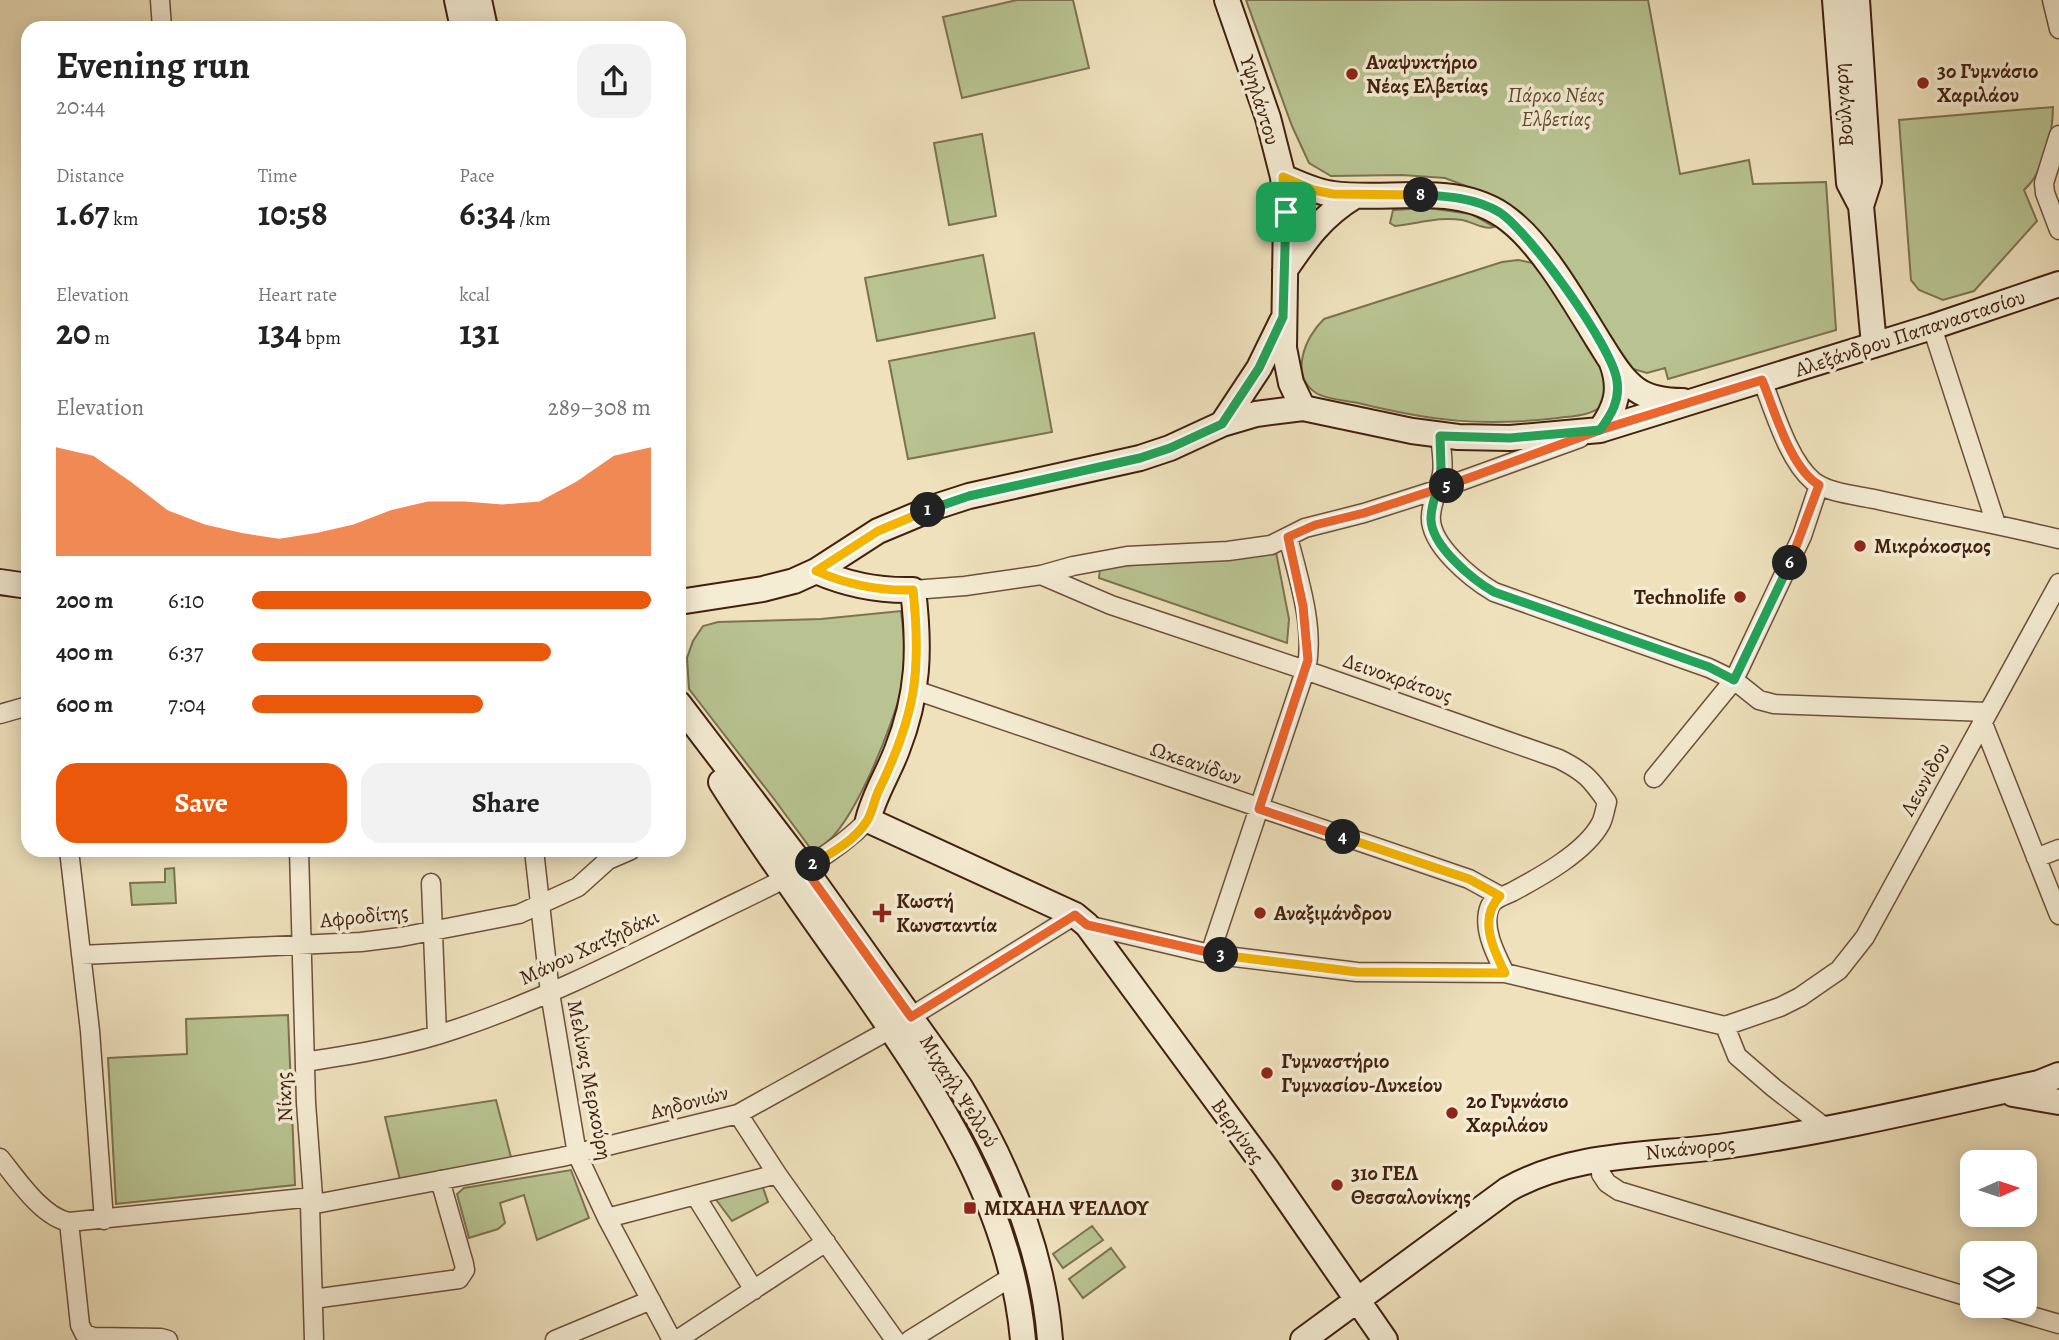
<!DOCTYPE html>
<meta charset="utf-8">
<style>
:root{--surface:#fff;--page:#f2f2f2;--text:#222;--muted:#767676;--accent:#ea580c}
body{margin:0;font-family:Alegreya,serif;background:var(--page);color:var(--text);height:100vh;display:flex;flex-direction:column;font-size:26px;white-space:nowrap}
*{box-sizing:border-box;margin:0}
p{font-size:23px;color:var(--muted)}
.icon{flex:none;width:38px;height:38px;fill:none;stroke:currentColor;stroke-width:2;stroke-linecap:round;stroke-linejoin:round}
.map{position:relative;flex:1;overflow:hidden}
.details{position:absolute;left:21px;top:21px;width:665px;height:836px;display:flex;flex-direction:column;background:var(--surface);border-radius:21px;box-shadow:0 4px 18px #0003}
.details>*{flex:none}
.needle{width:46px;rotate:87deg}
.buttons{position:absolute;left:1960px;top:1150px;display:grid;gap:14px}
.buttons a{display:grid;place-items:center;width:77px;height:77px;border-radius:14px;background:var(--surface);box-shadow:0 4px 18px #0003;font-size:35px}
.pin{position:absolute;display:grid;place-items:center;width:60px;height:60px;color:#fff;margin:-30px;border-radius:14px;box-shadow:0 4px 10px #0006}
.km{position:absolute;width:35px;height:35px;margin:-18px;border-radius:50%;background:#222;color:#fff;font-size:19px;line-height:35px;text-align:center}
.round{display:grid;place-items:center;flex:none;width:74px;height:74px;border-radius:21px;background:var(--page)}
.head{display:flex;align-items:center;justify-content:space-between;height:119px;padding:0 35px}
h1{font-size:38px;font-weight:600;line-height:52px}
.stats{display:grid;grid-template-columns:repeat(3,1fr);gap:10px;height:119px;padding:7px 35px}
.stats div{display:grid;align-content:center}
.stats b{font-size:35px;font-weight:600}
.stats small{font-size:19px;font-weight:400}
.stats p{font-size:19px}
.chart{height:196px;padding:14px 35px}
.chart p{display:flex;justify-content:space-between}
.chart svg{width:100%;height:126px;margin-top:7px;fill:var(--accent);opacity:.7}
.primary-button{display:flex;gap:14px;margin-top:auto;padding:14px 35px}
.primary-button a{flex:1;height:80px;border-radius:21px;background:var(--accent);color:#fff;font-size:28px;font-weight:600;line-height:80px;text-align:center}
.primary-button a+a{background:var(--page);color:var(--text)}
ul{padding:0 35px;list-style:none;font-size:23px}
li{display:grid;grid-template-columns:112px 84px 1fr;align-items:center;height:52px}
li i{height:18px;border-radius:9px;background:var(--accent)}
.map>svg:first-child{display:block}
.green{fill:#b8c391;stroke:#7d7250;stroke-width:2}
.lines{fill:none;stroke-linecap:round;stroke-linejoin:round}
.street-casing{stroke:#6d503a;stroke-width:21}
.secondary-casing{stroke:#42200f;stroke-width:28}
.street{stroke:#f4ecd3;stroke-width:18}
.secondary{stroke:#f4ecd3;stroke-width:24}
.split-1-casing{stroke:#fff;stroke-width:14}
.split-2-casing{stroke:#fff;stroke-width:14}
.split-3-casing{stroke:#fff;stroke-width:14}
.split-4-casing{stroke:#fff;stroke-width:14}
.split-5-casing{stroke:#fff;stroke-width:14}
.split-6-casing{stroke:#fff;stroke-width:14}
.split-7-casing{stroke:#fff;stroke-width:14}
.split-8-casing{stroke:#fff;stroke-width:14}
.split-9-casing{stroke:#fff;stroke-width:14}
.split-1{stroke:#22a559;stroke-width:9}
.split-2{stroke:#f5b400;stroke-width:9}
.split-3{stroke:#f0652b;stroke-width:9}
.split-4{stroke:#f5b400;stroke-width:9}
.split-5{stroke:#f0652b;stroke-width:9}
.split-6{stroke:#f0652b;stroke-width:9}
.split-7{stroke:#22a559;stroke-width:9}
.split-8{stroke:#22a559;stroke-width:9}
.split-9{stroke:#f5b400;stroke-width:9}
.poi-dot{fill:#8f2418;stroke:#f4ecd3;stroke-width:2.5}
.labels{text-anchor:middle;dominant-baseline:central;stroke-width:7;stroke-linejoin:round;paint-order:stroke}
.poi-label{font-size:21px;font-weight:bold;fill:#42200f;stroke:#f4ecd3;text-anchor:start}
.park-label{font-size:21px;font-style:italic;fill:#604930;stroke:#f4ecd3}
.street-label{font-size:21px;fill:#42200f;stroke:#f4ecd3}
</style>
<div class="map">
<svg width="2059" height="1340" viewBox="0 0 2059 1340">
<rect width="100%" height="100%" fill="#eee1bc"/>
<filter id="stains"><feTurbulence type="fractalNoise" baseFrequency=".00286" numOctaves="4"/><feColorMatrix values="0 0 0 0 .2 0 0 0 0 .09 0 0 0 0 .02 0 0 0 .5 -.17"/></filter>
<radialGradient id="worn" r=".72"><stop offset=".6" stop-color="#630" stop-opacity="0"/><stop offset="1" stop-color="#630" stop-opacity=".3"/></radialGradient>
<path class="green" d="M1017,0h56l16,68 -127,30 -19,-81z
M1246,0h402l32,174 69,-14 4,24 73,-2 10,148 -168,49 -3,-11 -18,5 -14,-4 -100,-143 -30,-26 -58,-22 -43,-3 -71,1 -22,-13 -17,-37z
M2053,107c0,26 -9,65 -29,83l13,31 -63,70 -31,9 -24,-10 -8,-10 -12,-160z
M982,134l14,82 -47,9 -15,-82z
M1428,208l43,6 23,13c-11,3 -21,-5 -32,-7 -23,-4 -44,4 -67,6l-5,-3 3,-13z
M983,255l12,63 -118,23 -12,-63z
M1518,260l15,3 6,3 68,108 -4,31c-12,11 -30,11 -45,13 -76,9 -127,3 -200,-15 -13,-3 -31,-3 -42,-10 -27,-18 -11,-56 8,-74l178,-57z
M1034,333l18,99 -144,27 -19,-98z
M1276,552l13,67 -2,24 -188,-65 1,-10z
M901,611c3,25 6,50 1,75 -6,31 -56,165 -91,163l-37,-50 -85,-110 -2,-31 6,-17 10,-15 15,-4 103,-3z
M174,868l2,35 -44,2 -2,-22 35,-1v-13z
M288,1015l7,170 -179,19 -8,-146 79,-4 -1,-35z
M496,1100l16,61 -112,19 -15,-63z
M571,1170l18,48 -52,22 -13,-45 -24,8 5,20 -7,6 -29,9 -12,-44 7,-6z
M761,1182l7,20 -36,19 -21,-28z
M1092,1226l11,14 -40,28 -10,-14z
M1111,1248l14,19 -42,31 -14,-19z"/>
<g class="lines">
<g class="street-casing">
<path id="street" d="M160,0l2,28
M2052,0l7,29
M2059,135l-15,48 1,10 14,37
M1932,327l64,197
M1762,380c12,30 26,80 51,101 15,12 42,14 61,18 62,14 124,25 185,40
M1440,436c1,12 4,26 2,38 -3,14 -10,27 -11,41 -3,29 41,64 63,77l215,76 25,12 -80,98
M1819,485l-17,51 -68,144 25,20 15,4 213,8
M1041,575l70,30 194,65 254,89c26,13 32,20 48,43 -2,7 -3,15 -6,21 -15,29 -61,54 -89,69 -8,4 -18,6 -22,14 -9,21 6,49 15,67
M913,590l52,-4 76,-11 32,-9 54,-10 101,-5 43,-6 34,-17 59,-15 72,-23 144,-52
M915,690l554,189 31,17
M0,714l28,-8
M1982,721l77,194
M69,850l21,181 14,189
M299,850l7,253 7,94 -3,8 4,135
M534,850l16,143 27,161 30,64 65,122
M2036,858l23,-9
M431,883l6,152
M1087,925l123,29 147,18 148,1 220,53 55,-19 20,-10 39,-27 26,-33 194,-354
M1210,954l97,-289c7,-41 -9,-88 -19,-128
M81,955l280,-13 40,-5 118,-23 59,-27 30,-27 23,-10
M1725,1026l12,30 37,32 53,41
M305,1062c51,-8 102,-16 151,-33 88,-29 170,-72 253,-113 57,-29 114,-50 159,-96
M738,1114l39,60 118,166
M0,1158c17,21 42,59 69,64
M1601,1174l6,9 12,8 353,107
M695,1195l59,95
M310,1205l252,-48 176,-43 153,-85 184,-114
M607,1218l170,-44
M313,1299l146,-20 6,-9 -1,-6 -24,-84
M1997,1306l62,18
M168,1340l-7,-2 -68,-1 -9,-4 -4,-8 -11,-103 244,-25
M555,1340l96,-40
M677,1340l149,-98
M910,1340l103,-64"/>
</g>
<g class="secondary-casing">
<path id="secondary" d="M457,0l6,28
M479,0l6,28
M1227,0l41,118 15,59 3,35 -2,136 7,35 12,25
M1835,0l14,183 12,23 13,139
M1857,0l12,181 -8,25
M1283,177c17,7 32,15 50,17 58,8 126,-14 176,26 34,26 66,83 89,120 11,17 22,38 39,50 13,9 31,11 46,11
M1285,270c21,-31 37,-54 70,-74
M1222,424l37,-56 23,-47
M1600,430c16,-22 22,-40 12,-67
M816,571c32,14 62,20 97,19 7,58 6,104 -16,160 -9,24 -23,45 -29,70l207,95 12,10 179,243 119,172
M0,582l28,4
M679,602l84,-13 31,-8 22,-10 62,-40 60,-25 31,-10 171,-38 30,-10 52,-24 34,-10 47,-6 109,23 46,6 52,1 90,-8 332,-103 127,-43
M679,704l126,165 155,218c47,77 83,162 90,253
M721,782c44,70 93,137 141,205 75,108 149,218 161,353
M2013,1094l46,8
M1303,1340l204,-150c66,-38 145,-34 218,-44 106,-15 210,-40 314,-63l20,-8"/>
</g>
<use href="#street" class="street"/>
<use href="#secondary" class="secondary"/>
</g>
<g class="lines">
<g class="split-1-casing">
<path id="split-1" d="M928,510l41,-14 171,-38 30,-10 52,-24 37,-56 24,-51 3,-105"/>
</g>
<g class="split-2-casing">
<path id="split-2" d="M813,864c19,-11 42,-24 54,-43 5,-8 7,-20 11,-29 37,-76 44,-119 35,-202 -35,1 -65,-5 -97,-19l62,-40 50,-21"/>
</g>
<g class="split-3-casing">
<path id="split-3" d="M813,864l-8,5 106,148 164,-102 12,10 134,30"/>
</g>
<g class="split-4-casing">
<path id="split-4" d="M1221,955l136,17 148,1c-12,-24 -27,-55 -5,-77l-31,-17 -126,-42"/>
</g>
<g class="split-5-casing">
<path id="split-5" d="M1343,837l-84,-28 49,-149 -5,-54 -15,-69 27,-12 49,-12 83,-27"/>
</g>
<g class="split-6-casing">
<path id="split-6" d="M1447,486l153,-56 162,-50c13,31 28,88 57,105l-29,78"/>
</g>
<g class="split-7-casing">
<path id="split-7" d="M1441,469c0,16 -10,32 -10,49 -1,27 42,62 63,74l215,75 25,13 56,-117"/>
</g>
<g class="split-8-casing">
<path id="split-8" d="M1421,195c27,1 54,3 78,17 29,18 114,135 118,169 3,20 -6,34 -17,49l-90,8 -70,-2 1,33"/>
</g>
<g class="split-9-casing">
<path id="split-9" d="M1286,212l-3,-35 30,13 20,4 88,1"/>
</g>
<use href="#split-1" class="split-1"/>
<use href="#split-2" class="split-2"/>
<use href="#split-3" class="split-3"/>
<use href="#split-4" class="split-4"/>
<use href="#split-5" class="split-5"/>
<use href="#split-6" class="split-6"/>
<use href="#split-7" class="split-7"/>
<use href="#split-8" class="split-8"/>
<use href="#split-9" class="split-9"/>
</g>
<g class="poi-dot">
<circle cx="1352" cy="74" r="7"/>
<circle cx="1923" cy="83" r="7"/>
<circle cx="1860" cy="546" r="7"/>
<circle cx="1740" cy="597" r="7"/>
<path d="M878.5 902.5h7v7h7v7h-7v7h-7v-7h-7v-7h7z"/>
<circle cx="1260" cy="913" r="7"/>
<circle cx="1267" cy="1073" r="7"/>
<circle cx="1452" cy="1113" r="7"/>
<circle cx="1337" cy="1185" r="7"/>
<rect x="963" y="1201" width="14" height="14" rx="3.5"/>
</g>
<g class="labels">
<g class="poi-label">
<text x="1366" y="62">Αναψυκτήριο<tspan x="1366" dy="24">Νέας Ελβετίας</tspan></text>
<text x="1937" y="71">3ο Γυμνάσιο<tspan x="1937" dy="24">Χαριλάου</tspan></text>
<text x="1874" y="546">Μικρόκοσμος</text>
<text x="1726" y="597" text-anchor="end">Technolife</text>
<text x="896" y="901">Κωστή<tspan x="896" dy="24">Κωνσταντία</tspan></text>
<text x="1274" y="913">Αναξιμάνδρου</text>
<text x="1281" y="1061">Γυμναστήριο<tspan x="1281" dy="24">Γυμνασίου-Λυκείου</tspan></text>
<text x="1466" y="1101">2ο Γυμνάσιο<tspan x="1466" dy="24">Χαριλάου</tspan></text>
<text x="1351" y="1173">31ο ΓΕΛ<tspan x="1351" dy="24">Θεσσαλονίκης</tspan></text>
<text x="984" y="1208">ΜΙΧΑΗΛ ΨΕΛΛΟΥ</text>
</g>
<g class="park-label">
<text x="1556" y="95">Πάρκο Νέας<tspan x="1556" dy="24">Ελβετίας</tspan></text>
</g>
<g class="street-label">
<text transform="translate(1260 100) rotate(73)">Υψηλάντου</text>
<text transform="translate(1843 105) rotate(-94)">Βούλγαρη</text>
<text transform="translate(1910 333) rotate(-18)">Αλεξάνδρου Παπαναστασίου</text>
<text transform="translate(1398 678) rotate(19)">Δεινοκράτους</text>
<text transform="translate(1196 763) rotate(19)">Ωκεανίδων</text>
<text transform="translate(1925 779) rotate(-61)">Λεωνίδου</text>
<text transform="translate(364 916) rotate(-6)">Αφροδίτης</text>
<text transform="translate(589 947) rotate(-25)">Μάνου Χατζηδάκι</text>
<text transform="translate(590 1080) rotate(79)">Μελίνας Μερκούρη</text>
<text transform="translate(959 1091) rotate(58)">Μιχαήλ Ψελλού</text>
<text transform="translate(284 1097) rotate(-93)">Νίκης</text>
<text transform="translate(689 1102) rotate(-15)">Αηδονιών</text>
<text transform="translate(1238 1131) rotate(54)">Βεργίνας</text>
<text transform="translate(1690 1148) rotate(-6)">Νικάνορος</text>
</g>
</g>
<rect width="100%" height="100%" filter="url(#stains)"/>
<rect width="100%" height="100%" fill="url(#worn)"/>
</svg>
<div class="buttons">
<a><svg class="needle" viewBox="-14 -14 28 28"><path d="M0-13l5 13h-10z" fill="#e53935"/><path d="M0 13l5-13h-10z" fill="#767676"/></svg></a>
<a><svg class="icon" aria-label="layers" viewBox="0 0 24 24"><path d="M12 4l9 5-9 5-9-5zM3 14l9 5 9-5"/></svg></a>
</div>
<div class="pin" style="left:1286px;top:212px;background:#1e9e55"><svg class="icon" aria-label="arrive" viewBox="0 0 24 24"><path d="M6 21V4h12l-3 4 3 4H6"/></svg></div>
<b class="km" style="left:928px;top:510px">1</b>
<b class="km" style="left:813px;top:864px">2</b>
<b class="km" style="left:1221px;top:955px">3</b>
<b class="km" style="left:1343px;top:837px">4</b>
<b class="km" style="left:1447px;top:486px">5</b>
<b class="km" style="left:1790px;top:563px">6</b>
<b class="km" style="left:1421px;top:195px">8</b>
<section class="details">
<div class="head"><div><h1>Evening run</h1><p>20:44</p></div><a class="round"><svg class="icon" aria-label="share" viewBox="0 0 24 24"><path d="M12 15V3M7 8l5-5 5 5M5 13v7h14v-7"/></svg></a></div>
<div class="stats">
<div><p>Distance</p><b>1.67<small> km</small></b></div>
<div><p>Time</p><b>10:58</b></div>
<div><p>Pace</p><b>6:34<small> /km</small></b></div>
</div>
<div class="stats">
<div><p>Elevation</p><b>20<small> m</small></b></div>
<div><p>Heart rate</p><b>134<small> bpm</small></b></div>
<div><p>kcal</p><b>131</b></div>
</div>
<div class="chart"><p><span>Elevation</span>289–308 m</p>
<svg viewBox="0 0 160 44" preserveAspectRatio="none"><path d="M0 44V6L10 9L20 18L30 28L40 33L50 36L60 38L70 36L80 33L90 28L100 25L110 25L120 26L130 25L140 18L150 9L160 6V44z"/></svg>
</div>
<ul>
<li><b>200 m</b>6:10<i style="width:100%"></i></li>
<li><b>400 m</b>6:37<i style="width:75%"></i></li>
<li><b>600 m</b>7:04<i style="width:58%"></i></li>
</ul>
<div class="primary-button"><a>Save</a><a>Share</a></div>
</section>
</div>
